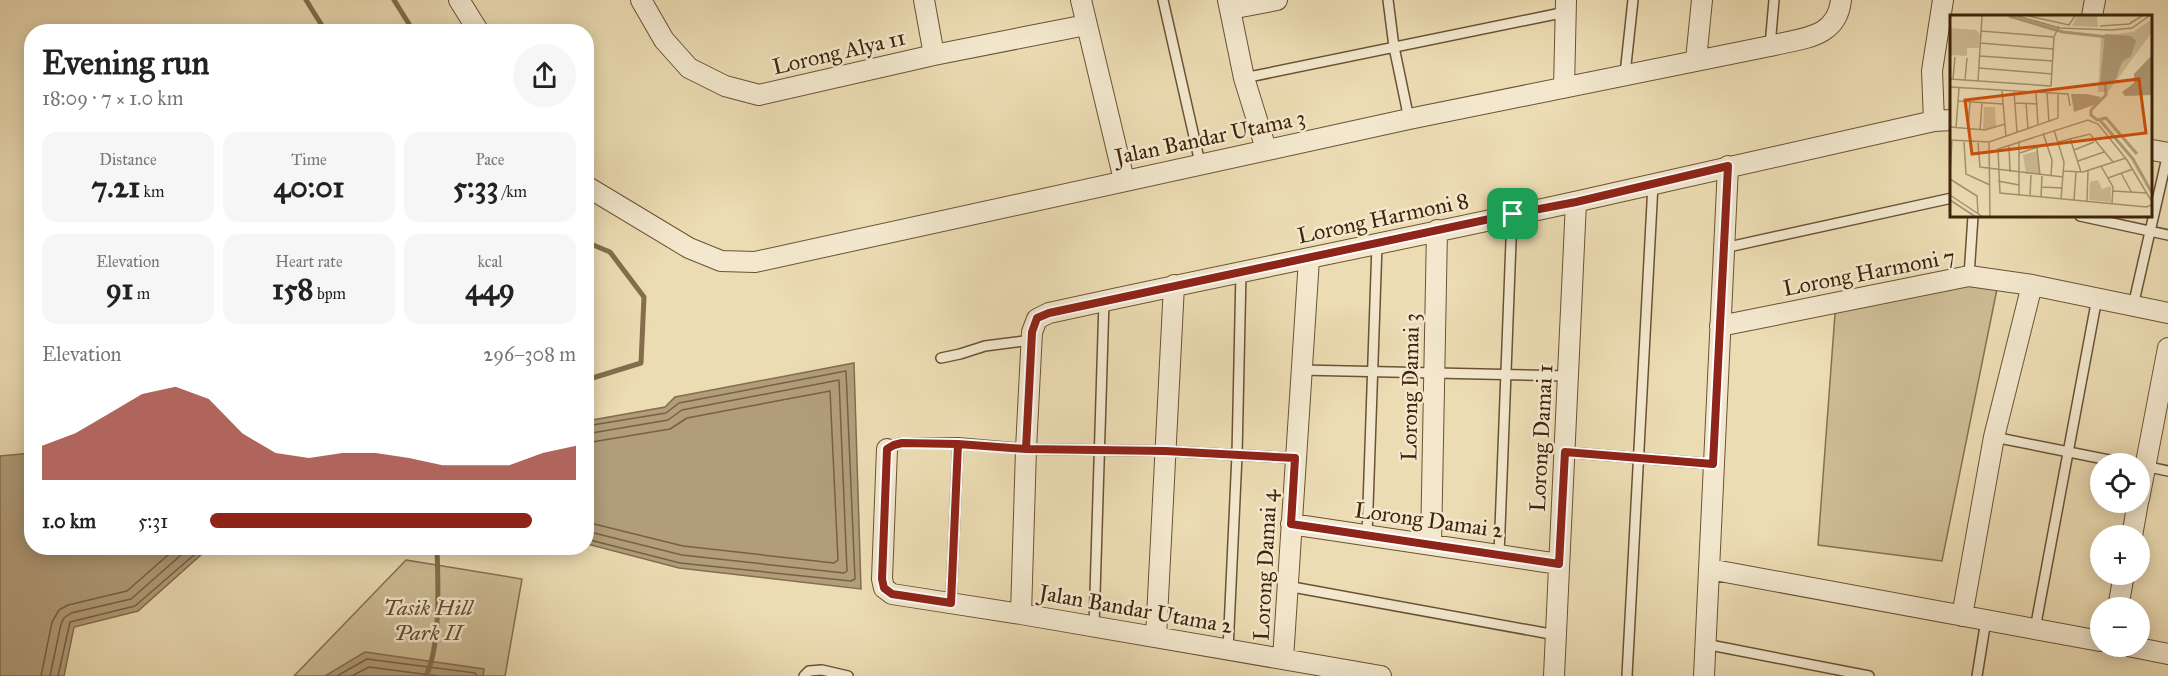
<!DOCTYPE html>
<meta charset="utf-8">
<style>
:root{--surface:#fff;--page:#f6f6f6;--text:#222;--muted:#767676;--accent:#8f2418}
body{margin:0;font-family:"IM FELL Great Primer",serif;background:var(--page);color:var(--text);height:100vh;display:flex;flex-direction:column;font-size:22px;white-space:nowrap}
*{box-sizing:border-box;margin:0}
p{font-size:20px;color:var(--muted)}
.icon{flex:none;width:33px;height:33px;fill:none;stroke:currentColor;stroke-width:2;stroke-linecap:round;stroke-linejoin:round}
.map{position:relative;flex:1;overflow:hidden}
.drawer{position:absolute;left:24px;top:24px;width:570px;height:531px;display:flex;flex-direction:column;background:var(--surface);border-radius:24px;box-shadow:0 3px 15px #0003}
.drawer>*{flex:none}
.tools{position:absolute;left:2090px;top:453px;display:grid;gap:12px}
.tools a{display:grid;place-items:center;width:60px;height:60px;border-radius:50%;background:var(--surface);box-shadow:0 3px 15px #0003;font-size:30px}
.pin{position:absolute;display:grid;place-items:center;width:51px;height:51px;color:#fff;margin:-26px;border-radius:12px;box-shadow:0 3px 9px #0006}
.round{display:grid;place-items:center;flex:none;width:63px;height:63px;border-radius:32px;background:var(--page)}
.head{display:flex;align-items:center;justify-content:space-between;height:102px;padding:0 18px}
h1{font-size:33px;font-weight:800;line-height:45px}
.metrics{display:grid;grid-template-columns:repeat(3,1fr);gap:9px;height:102px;padding:6px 18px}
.metrics div{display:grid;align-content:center;border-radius:15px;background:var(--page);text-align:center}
.metrics b{font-size:30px;font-weight:800}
.metrics small{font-size:16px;font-weight:400}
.metrics p{font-size:16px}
.chart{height:168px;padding:12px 18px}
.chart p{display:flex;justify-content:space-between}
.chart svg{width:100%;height:108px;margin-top:6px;fill:var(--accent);opacity:.7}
ul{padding:0 18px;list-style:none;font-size:20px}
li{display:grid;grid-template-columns:96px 72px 1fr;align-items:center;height:45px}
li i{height:15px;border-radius:8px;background:var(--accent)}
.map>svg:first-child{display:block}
.green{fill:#cebd96;stroke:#867050;stroke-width:1.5}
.water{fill:#b19d7a;stroke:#836d4d;stroke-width:1.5}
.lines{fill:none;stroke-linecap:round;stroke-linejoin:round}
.shore{stroke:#786042;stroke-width:1.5}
.stream{stroke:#836d4d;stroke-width:5}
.service-casing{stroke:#6a5234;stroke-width:12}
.minor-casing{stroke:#6a5234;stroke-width:22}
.service{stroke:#f3e8ce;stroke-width:9}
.minor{stroke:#f3e8ce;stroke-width:20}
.route-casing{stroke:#fff;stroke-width:12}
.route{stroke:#8f2418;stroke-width:8}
.labels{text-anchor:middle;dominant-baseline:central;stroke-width:5;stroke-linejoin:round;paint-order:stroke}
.street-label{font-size:22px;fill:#3e240a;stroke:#f3e8ce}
.park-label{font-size:22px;font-style:italic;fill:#624a2d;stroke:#f3e8ce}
.inset-river{fill:none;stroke:#b19d7a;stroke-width:3}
.inset-road{fill:none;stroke:#a6926f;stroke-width:1.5}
.view{fill:#ce510c;fill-opacity:0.15;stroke:#ce510c;stroke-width:3}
.inset-edge{fill:none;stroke:#3e240a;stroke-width:3}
</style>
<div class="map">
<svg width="2168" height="676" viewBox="0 0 2168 676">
<rect width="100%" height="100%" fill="#ecdcb3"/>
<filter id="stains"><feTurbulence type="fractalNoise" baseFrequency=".00333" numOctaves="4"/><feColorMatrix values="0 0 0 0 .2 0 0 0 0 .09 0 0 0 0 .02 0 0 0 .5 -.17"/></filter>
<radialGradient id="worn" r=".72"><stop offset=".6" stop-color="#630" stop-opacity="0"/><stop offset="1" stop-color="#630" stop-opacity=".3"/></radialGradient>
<path class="green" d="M1999,279l-57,282 -124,-16 18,-245z
M406,560l116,19 -17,97h-211z"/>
<path class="water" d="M854,363l7,226 -182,-21 -92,-24v-123l78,-14 10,-10z
M31,453l1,95h183l-13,6 -64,57 -64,16 -10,49h-64v-220z
M365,652l119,17 -1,7h-158z"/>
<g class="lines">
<path class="shore" d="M586,426l80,-13 13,-10 167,-32 9,208 -4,2 -171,-18 -94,-24
M586,434l82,-14 14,-10 157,-30 8,191 -3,2 -162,-18 -96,-24
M586,443l84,-14 17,-11 143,-27 8,169 -4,3 -151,-17 -97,-24
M41,676l11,-54 7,-12 9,-5 59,-14 49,-43
M50,676l11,-52 3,-6 7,-5 60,-14 58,-51
M58,676l12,-54 65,-16 67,-58
M337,676l30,-17 108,14 2,3
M352,676l17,-9 69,9"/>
<path class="stream" d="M306,0l20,32
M394,0l20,32
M586,242l24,10 34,45 -3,66 -55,17
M426,676c15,-31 12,-94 11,-128"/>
<g class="service-casing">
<path id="service" d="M1163,0l37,163
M1388,0l6,47 15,72
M1770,46l4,-46
M1625,74l8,-74
M1244,78l322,-66
M2080,216l88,19
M1724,248l228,-50
M1969,276l4,-60
M2133,306l35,-153
M941,358l19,-4 25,-8 47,-6
M1301,370l267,6
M1994,437l135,27
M887,449l7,-4 8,-2h56l68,6 139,2 130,7
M1565,452l148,12
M2144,466l24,5
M1367,535l10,-291
M1499,555l13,-340
M1287,586l269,49
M951,603l7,-160
M1094,626l10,-325
M2035,629l62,-331
M1705,644l164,32
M1228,650l9,-195 4,-183
M804,676l5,-5 13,-1 26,6
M1627,676l26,-492
M1977,676l9,-56"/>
</g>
<g class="minor-casing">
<path id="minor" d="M459,0l20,32
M641,0l23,40 25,28 36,18 34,9 175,-40 152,-30
M924,0l10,55
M1081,0l43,180
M1228,0l16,78 22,71
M1230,9l47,-9
M2092,16l3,-16
M1696,60l6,-60
M1564,88l2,-88
M1934,121l-2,-50 11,-71
M2152,150l16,3
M586,186l103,62 32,13 34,1 654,-143 361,-73c31,-8 67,-7 71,-46
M1720,326l249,-50 63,9 136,28
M887,449l-5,130 2,9 8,6 129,20 360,62
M2139,499l29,-151
M1291,524l268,40
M2132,536l6,-34
M1431,545l6,-315
M1709,569l391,72
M2118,608l6,-34
M1021,614l5,-165 6,-117 5,-13 12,-6c176,-39 354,-73 530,-112 118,-26 236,-54 355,-80l18,-1
M1962,616l32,-179 38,-152
M1156,637l18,-352
M2128,646l40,8
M1283,659l26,-400
M1554,676l22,-474
M1704,676l24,-510"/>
</g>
<use href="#service" class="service"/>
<use href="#minor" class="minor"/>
</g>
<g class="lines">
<g class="route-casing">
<path id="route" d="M1513,214l-464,99 -12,5 -5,14 -6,117 -68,-5 -7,159 -59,-9 -8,-6 -2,-9 5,-130 7,-4 8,-2 56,1 68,5 139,2 130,7 -4,66 268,40 6,-112 148,12 15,-298 -152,36 -63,12"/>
</g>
<use href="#route" class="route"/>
</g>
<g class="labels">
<g class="street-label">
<text transform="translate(839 52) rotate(-13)">Lorong Alya 11</text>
<text transform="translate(1210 137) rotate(-12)">Jalan Bandar Utama 3</text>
<text transform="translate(1383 218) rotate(-12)">Lorong Harmoni 8</text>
<text transform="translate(1869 272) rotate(-11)">Lorong Harmoni 7</text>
<text transform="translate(1410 387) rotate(-89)">Lorong Damai 3</text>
<text transform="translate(1541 438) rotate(-87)">Lorong Damai 1</text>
<text transform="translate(1429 520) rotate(8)">Lorong Damai 2</text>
<text transform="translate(1265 565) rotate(-87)">Lorong Damai 4</text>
<text transform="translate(1136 609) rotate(10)">Jalan Bandar Utama 2</text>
</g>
<g class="park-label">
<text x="428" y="607">Tasik Hill<tspan x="428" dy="25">Park II</tspan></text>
</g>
</g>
<g transform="translate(1950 15)">
<rect width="202" height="202" fill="#ecdcb3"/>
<path d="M127,1h20l1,11 -26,-1zM201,5l1,12 -44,60h-10l3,-56 32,-4zM0,13l26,2 4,4 -1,14h-12v8l-17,-1zM34,92h11l1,20 -13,3zM87,136l3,23h-14l-3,-19zM148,165l4,9 9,-3v16l-22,-2 1,-18z" fill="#cebd96"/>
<path d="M155,19l26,2 5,5 -5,15 -9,6 -6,17 -6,5h-10zM202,40v40l-27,1 -3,-4 12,-9v-9zM121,79h15l15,3 -4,7 -23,8z" fill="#b19d7a"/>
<path class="inset-river" d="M59,1l54,16 45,5M155,68l1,12 -15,15v5l6,5 9,-2 31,36M149,104l34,40 19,34"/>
<path class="inset-road" d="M68,1l41,12 52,2 21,-2 17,-12M79,1l40,9 6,-9M150,11l29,-2 13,-8M31,16l73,6M30,28l73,6M30,41l73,5M29,53l73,6M0,64l101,7 3,-49 5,-11M3,64l2,-22M15,65l2,-22M28,66l4,-65M0,72l118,7 2,12M52,76l4,46M64,77l3,40M86,78l2,32M97,78l2,29M8,86l45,3M65,88l22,1M76,88l2,26M0,112l35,3 20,-6M6,113l3,-40M18,114l2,-27M30,115l2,-27M104,115l10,32 -3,37M93,118l9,27 -1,16M120,123l11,34M0,125l39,2 69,-24v-24M14,127l2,32 24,11M39,127l1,75M108,127l32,-8 23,28M28,128l2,24 83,10M59,130l1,27M87,133l3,27M124,135l20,-8M70,138l27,-9M128,146l26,-9M151,151l12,21 -1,17M113,156l20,1 43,-14M0,158l2,-33M171,158l11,20M158,163l25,-9M0,164l27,17 1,18M48,166l21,4M92,172l20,1M163,176l34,2M0,180l33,22M69,181v-55M80,181l1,-21M91,182l1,-21M0,185l26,17M124,185l2,-28M137,186l1,-30M202,187l-25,-42 -29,-36 -10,-4 -90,29 2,44 146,14 6,-2"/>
<path class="view" d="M189,64l7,54 -174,21 -7,-54z"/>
<rect width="202" height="202" class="inset-edge"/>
</g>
<rect width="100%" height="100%" filter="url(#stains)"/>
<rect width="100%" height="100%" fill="url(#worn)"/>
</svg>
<div class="tools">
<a><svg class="icon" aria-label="locate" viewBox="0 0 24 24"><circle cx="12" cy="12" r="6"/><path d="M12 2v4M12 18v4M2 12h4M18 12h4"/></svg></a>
<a>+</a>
<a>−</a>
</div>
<div class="pin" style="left:1513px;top:214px;background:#1e9e55"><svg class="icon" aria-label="arrive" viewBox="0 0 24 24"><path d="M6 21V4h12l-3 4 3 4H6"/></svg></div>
<section class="drawer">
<div class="head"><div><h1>Evening run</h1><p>18:09 · 7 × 1.0 km</p></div><a class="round"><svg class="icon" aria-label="share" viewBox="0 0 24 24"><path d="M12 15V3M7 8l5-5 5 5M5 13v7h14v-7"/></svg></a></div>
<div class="metrics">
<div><p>Distance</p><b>7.21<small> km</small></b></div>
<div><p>Time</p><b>40:01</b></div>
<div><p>Pace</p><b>5:33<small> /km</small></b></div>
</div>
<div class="metrics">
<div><p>Elevation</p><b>91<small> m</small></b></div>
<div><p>Heart rate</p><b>158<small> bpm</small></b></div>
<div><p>kcal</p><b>449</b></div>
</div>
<div class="chart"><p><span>Elevation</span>296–308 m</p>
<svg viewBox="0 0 160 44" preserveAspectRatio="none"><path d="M0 44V30L10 25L20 17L30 9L40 6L50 11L60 25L70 33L80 35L90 33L100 33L110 35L120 38L130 38L140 38L150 33L160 30V44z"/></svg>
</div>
<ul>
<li><b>1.0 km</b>5:31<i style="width:88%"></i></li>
</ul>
</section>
</div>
